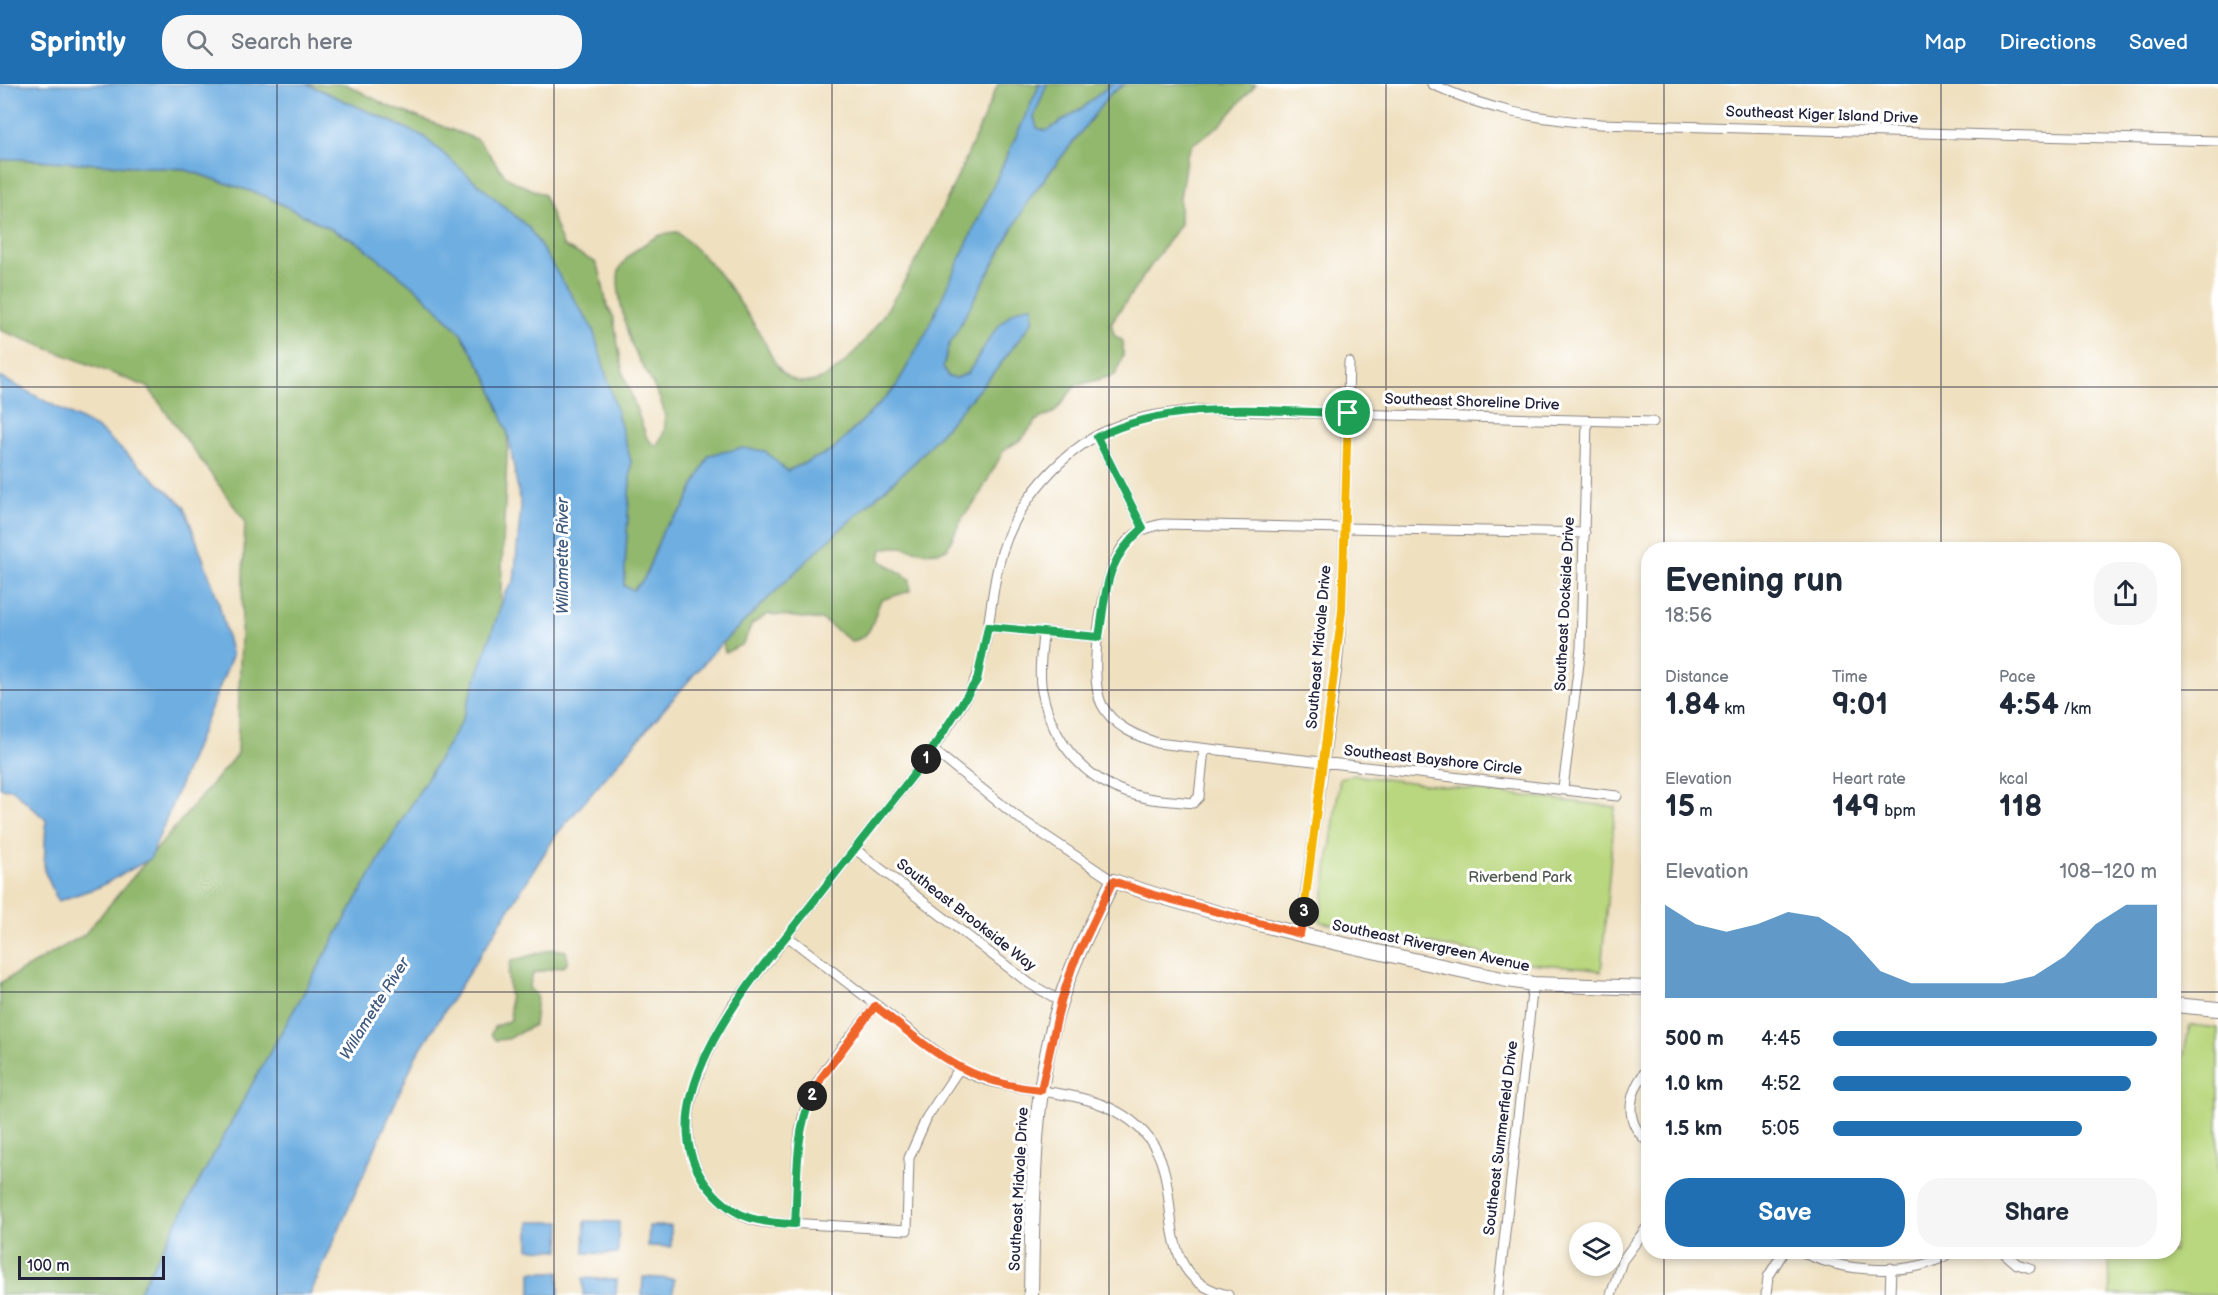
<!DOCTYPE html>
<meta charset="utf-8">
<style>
:root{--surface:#fff;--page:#f6f6f7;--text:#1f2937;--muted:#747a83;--accent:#1f6fb2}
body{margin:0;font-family:"Balsamiq Sans",sans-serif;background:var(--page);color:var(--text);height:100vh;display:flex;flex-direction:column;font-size:22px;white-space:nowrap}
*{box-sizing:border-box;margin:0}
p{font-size:20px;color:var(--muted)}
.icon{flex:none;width:33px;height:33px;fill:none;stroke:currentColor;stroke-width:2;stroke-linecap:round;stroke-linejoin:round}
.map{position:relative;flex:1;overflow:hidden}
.details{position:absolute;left:1641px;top:458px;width:540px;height:717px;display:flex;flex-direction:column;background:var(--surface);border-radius:24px;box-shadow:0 3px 9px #0003}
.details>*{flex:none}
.fabs{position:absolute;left:1569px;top:1138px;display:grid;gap:12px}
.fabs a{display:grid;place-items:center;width:54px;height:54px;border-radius:50%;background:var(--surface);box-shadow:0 3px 9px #0003;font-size:30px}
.scale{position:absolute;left:18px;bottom:15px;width:147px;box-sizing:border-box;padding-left:6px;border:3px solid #22223b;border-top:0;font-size:16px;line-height:21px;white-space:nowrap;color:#22223b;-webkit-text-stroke:4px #fff;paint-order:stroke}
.pin{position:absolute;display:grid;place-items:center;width:51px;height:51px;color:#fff;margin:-26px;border:3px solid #fff;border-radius:50%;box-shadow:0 2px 6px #0007}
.km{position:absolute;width:30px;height:30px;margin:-15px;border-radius:50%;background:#222;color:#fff;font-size:16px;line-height:30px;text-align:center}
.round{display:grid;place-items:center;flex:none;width:63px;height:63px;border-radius:24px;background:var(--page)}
.summary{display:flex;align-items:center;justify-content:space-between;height:102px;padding:0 24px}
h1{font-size:33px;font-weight:700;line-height:45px}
.figures{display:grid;grid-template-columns:repeat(3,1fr);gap:9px;height:102px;padding:6px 24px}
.figures div{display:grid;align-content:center}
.figures b{font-size:30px;font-weight:700}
.figures small{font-size:16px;font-weight:400}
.figures p{font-size:16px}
.chart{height:168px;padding:12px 24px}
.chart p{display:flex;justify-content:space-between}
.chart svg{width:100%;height:108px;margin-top:6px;fill:var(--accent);opacity:.7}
.cta{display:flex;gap:12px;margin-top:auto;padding:12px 24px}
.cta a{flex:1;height:69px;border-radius:24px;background:var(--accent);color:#fff;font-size:24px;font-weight:700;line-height:69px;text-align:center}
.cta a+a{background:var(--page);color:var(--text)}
ul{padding:0 24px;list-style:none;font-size:20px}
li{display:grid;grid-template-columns:96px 72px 1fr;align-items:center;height:45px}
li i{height:15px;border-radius:8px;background:var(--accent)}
header{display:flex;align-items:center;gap:36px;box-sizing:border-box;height:84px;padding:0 30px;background:var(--accent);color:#fff}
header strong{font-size:28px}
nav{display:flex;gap:33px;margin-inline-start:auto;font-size:21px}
.search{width:420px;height:54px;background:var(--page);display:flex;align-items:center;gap:15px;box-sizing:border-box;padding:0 21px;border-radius:24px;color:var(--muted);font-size:22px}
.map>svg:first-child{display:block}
.green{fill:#b9d77e;stroke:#6e7c5c;stroke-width:1.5}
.forest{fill:#92b86d;stroke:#5a6d54;stroke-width:1.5}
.water{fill:#6eaee1;stroke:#48688e;stroke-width:1.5}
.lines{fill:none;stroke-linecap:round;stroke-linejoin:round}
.street-casing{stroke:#88817e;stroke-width:11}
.secondary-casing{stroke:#88817e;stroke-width:16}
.street{stroke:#fff;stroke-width:9}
.secondary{stroke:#fff;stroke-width:14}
.split-1-casing{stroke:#fff;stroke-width:12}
.split-2-casing{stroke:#fff;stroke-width:12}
.split-3-casing{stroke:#fff;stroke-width:12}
.split-4-casing{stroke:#fff;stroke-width:12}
.split-1{stroke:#22a559;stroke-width:8}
.split-2{stroke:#22a559;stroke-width:8}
.split-3{stroke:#f0652b;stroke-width:8}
.split-4{stroke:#f5b400;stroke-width:8}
.grid{fill:none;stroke:#22223b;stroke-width:1.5;stroke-opacity:0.55}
.labels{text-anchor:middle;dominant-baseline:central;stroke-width:6;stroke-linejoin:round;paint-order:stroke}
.street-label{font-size:15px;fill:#22223b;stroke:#fff}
.park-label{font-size:15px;fill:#4f584f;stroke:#fff}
.water-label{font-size:16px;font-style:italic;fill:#405a7d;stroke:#fff}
</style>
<header>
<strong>Sprintly</strong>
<div class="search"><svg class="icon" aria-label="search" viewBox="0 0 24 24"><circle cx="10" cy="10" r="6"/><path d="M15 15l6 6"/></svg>Search here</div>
<nav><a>Map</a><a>Directions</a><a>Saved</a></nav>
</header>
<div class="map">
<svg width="2218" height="1211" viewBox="0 0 2218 1211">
<rect width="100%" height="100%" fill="#fff"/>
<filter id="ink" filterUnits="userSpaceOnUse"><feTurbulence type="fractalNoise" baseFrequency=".0167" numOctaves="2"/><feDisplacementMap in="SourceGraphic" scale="12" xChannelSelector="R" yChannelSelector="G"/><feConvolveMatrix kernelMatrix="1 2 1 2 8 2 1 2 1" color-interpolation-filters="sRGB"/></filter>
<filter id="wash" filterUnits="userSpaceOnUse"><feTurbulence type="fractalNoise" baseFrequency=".008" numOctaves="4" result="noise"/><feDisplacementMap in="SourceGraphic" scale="24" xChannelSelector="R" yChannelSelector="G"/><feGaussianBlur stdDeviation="1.35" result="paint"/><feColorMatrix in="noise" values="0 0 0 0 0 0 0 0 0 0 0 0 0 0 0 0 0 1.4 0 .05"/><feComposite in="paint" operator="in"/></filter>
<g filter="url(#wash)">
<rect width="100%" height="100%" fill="#efe0c0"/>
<path class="green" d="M1352,691l263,32 -14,165 -11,-4 -61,-5 -209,-41 20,-144z
M2190,941l28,3v267h-108l-1,-44h65v-192l9,-2z"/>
<path class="forest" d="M307,0h39l42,22 88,33c13,10 18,25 30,37 10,9 26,12 38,19l19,51 32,16 5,10 7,34 6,10 10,57 24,65 8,8c28,-26 -9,-70 -21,-96 -7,-16 -21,-67 -14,-82 4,-7 12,-16 19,-20 12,-9 22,-15 38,-16 19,16 39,36 53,56 11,16 22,33 32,49 8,15 13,32 28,41 73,43 187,-246 208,-294h42l-114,249 -31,55 -62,62 -46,21 -9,-6 -69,-10 -26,54 -19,19 -20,51 -11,11 -9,-4 7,-125 -208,-325z
M1047,0h64l-26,22 -38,25 -10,-3 -3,-11z
M1125,0h131l-36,41 -27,19 -6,10 -7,44v26l-69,99 3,12 9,6v15l-8,19 -40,11 -20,26 -18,8 -15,19 -18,11 -28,51 -14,17 -15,31c-27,11 -37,-8 -65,0l-2,11 30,19v12l-29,9c-9,18 -7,38 -30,41l-28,-21 -55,-6 -16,10 -9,20 -18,9 -2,-11 99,-96 94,-85 80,-91 36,-48v-16c-27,0 -49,45 -64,67l-11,5 -9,-1 -5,-10 5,-20 81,-148 82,-106z
M16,75l167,10 82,27 92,46 61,48 43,43 27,46 20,55 -8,177 -38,110 -63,104 -138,243 -124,227h-137v-312l84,-48 153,-181 8,-233 -97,-134 -148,-57v-170z
M553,865l13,2 2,9 -3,6 -32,7 -4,15 8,8 -3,29 -26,14 -12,1 -5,-6 3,-7 17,-7 -3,-46 3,-13z"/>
<path class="water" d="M0,0h307l116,52 106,92 64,101 38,132 -7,125 9,4 11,-11 20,-51 19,-19 26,-54 33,-7 23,3 22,20 46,-21 62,-62 31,-55 114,-249h7l-13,33 3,11 10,3 38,-25 26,-22h14l-14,9 -82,106 -81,148 -5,20 5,10 9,1 11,-5c15,-22 34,-66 64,-67v16l-36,48 -80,91 -94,85 -106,103 -160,186 -140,221 -106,239h-173l124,-227 138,-243 63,-104 43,-128 9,-11 7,-75 -13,-73 -20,-55 -27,-46 -43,-43 -61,-48 -92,-46 -82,-27 -167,-10 -16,1z
M0,293l100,53 84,76 34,94 14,56 -82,203 -51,28 -41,14 -14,-31 2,-50 -34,-31 -12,-1z
M585,1137l34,1 -1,32 -34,-1z
M529,1138h32l-1,28 -31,-1z
M649,1142h22v21l-23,-1z
M531,1188h28v23h-28z
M643,1193l31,2 -1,16h-31z
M583,1194l34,2 -1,15h-33z"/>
</g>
<g filter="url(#ink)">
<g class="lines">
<g class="street-casing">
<path id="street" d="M1432,0c60,28 103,34 168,40l618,17
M1097,353l46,91
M1585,449l-422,-9c-16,3 -29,8 -39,21 -21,26 -38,130 -22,160 12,22 33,30 55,38l460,53
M988,543l111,10
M1043,548c-1,19 -5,40 -1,59 11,56 49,96 105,107 15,3 31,3 46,5l6,-6 5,-48
M933,666l83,66 97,65
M1563,704l18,-140 6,-227
M855,765l175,135 31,17
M1300,850l37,-267 5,-56 7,-249
M787,852l172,133c11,5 22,10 34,13 56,14 126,8 161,64 30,48 -4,132 74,149
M1648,984c-19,24 -26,52 0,74
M959,985l-32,48 -18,41 -2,72c-34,-2 -67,-4 -101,-6 -19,-1 -40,1 -58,-6 -19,-7 -30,-19 -42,-34 -41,-56 -3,-127 27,-179 44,-56 87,-112 131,-168 36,-45 73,-89 102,-139 23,-38 22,-88 32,-131 14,-63 66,-123 127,-144 23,-8 47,-10 71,-13l457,12
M795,1140c2,-36 0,-76 9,-111 12,-40 47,-75 71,-107
M1801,1167c35,21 117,28 151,0
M2002,1167l15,13 13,4
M1498,1211l35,-311
M1611,1211l11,-34 26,-35
M1766,1211l2,-18 16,-26
M1890,1211l1,-27"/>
</g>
<g class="secondary-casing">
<path id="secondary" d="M2174,921l44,4
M1031,1211c2,-99 0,-201 30,-296 13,-41 33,-79 52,-118 127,43 258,70 389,98l31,5 115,4"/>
</g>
<use href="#street" class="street"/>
<use href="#secondary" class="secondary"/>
</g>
</g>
<g class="lines" filter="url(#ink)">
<g class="split-1-casing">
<path id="split-1" d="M926,675l51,-79 11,-53 111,10c8,-48 5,-75 44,-109l-46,-91c78,-39 167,-25 251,-24"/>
</g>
<g class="split-2-casing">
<path id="split-2" d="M812,1012c-18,39 -14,86 -17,128 -41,-1 -64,-7 -90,-41 -62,-86 56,-214 106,-278 38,-49 77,-98 115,-146"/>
</g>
<g class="split-3-casing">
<path id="split-3" d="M812,1012l10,-19 53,-71c58,45 90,77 166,84l20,-89 12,-36 40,-84 41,14 146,39 4,-22"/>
</g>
<g class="split-4-casing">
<path id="split-4" d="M1304,828l38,-301 6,-198"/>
</g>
<use href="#split-1" class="split-1"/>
<use href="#split-2" class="split-2"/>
<use href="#split-3" class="split-3"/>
<use href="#split-4" class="split-4"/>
</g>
<path class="grid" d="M277,0v1211M554,0v1211M832,0v1211M1109,0v1211M1386,0v1211M1664,0v465M1941,0v465M0,303h2218M0,606h1648M2174,606h44M0,908h1648M2174,908h44M1664,1167v44M1941,1167v44"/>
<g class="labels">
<g class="street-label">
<text transform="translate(1822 31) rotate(2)">Southeast Kiger Island Drive</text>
<text transform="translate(1472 318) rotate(2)">Southeast Shoreline Drive</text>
<text transform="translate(1565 520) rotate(-87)">Southeast Dockside Drive</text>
<text transform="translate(1319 563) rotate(-85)">Southeast Midvale Drive</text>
<text transform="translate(1433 676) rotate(6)">Southeast Bayshore Circle</text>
<text transform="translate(966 831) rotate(38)">Southeast Brookside Way</text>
<text transform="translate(1431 862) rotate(12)">Southeast Rivergreen Avenue</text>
<text transform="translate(1501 1054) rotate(-83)">Southeast Summerfield Drive</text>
<text transform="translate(1019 1105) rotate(-87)">Southeast Midvale Drive</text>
</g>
<g class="park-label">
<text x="1520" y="793">Riverbend Park</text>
</g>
<g class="water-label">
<text transform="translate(563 472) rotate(-90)">Willamette River</text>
<text transform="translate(375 925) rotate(-58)">Willamette River</text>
</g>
</g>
</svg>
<div class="fabs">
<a><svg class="icon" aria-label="layers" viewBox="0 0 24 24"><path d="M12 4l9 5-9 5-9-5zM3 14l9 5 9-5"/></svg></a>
</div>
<div class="scale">100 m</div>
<div class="pin" style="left:1348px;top:329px;background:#1e9e55"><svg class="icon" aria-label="arrive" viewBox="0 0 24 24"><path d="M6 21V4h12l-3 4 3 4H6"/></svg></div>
<b class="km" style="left:926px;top:675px">1</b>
<b class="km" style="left:812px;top:1012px">2</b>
<b class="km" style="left:1304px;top:828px">3</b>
<section class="details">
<div class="summary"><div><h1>Evening run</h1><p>18:56</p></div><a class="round"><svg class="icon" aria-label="share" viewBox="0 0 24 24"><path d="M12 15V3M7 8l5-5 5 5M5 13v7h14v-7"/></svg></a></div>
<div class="figures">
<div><p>Distance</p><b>1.84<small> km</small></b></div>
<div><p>Time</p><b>9:01</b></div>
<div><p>Pace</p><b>4:54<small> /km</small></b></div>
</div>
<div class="figures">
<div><p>Elevation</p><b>15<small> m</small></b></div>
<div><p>Heart rate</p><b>149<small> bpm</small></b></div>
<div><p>kcal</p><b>118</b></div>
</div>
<div class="chart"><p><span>Elevation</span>108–120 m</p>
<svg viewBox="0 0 160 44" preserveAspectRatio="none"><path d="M0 44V6L10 14L20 17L30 14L40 9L50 11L60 19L70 33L80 38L90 38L100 38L110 38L120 35L130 27L140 14L150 6L160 6V44z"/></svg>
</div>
<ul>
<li><b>500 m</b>4:45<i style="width:100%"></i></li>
<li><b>1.0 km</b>4:52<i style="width:92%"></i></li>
<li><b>1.5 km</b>5:05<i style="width:77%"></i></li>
</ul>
<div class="cta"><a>Save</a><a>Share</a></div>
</section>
</div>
